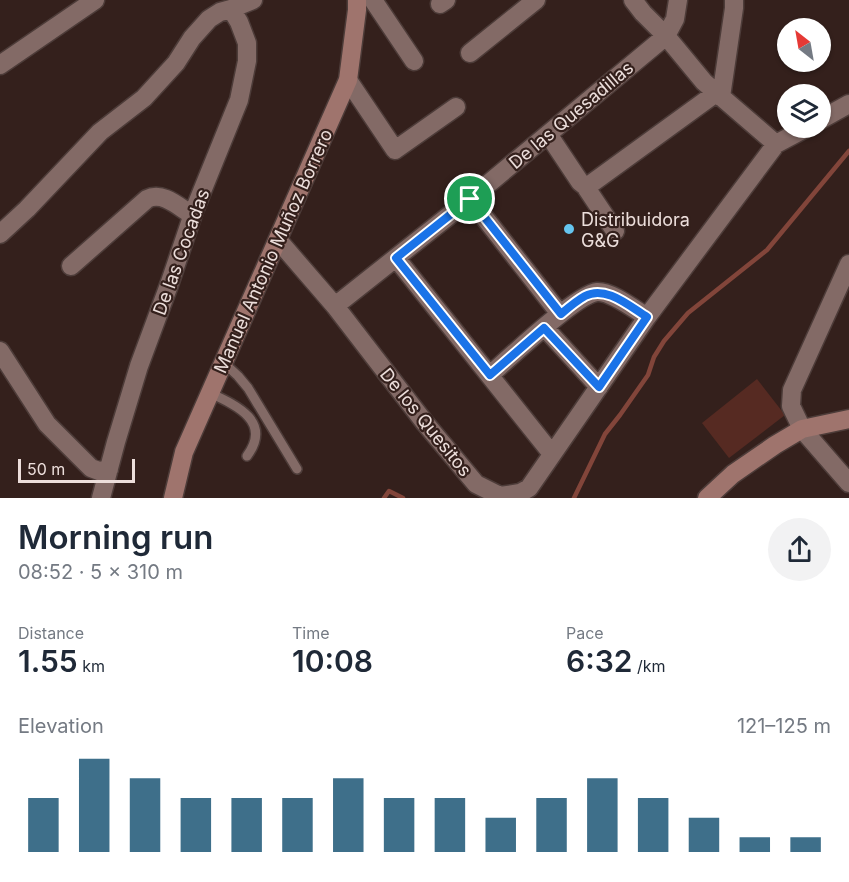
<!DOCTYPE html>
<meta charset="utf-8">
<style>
:root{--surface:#fff;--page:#f2f2f3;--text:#1f2937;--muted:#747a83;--accent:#3e6f8a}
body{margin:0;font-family:Inter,sans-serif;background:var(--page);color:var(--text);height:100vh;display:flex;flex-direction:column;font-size:22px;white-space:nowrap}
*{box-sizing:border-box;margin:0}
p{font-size:20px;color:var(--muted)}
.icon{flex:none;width:33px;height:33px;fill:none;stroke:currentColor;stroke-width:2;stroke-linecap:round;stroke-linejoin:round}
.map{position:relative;height:498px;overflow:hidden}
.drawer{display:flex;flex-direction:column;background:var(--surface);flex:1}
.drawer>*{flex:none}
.needle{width:39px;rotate:329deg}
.fabs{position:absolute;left:777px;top:18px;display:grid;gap:12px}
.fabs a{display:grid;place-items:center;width:54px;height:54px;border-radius:50%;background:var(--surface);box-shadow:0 2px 4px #0004;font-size:30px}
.scale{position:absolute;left:18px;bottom:15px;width:117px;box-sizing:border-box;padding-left:6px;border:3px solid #ecdedb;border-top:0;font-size:16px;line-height:21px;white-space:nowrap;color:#ecdedb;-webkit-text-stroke:4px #34201c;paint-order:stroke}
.pin{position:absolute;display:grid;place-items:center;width:51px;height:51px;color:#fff;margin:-26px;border:3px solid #fff;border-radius:50%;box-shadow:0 2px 6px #0007}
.round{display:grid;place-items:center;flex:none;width:63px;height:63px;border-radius:32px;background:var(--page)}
.overview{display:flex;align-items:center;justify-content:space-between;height:102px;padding:0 18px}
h1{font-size:33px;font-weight:600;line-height:45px}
.figures{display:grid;grid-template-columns:repeat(3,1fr);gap:9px;height:102px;padding:6px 18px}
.figures div{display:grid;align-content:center}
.figures b{font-size:30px;font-weight:600}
.figures small{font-size:16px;font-weight:400}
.figures p{font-size:16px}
.chart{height:168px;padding:12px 18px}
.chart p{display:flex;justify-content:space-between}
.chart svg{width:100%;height:108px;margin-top:6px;stroke:var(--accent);stroke-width:6}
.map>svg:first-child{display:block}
.green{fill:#562a22}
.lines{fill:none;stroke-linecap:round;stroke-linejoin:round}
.stream{stroke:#82453a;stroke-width:4.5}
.lane-casing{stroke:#4d3c39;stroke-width:12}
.street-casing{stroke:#4d3c39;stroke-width:21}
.secondary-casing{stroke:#4d3c39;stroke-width:21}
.lane{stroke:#836a66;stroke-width:9}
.street{stroke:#836a66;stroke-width:18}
.secondary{stroke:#9f746d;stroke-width:18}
.route-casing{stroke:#fff;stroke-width:12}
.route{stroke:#1a73e8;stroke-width:8}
.poi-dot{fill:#65c5ef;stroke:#34201c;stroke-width:2}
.labels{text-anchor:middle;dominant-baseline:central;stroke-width:4.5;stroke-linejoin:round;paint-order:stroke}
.street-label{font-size:18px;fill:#ecdedb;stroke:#34201c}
.poi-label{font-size:18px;fill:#ecdedb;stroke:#34201c;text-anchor:start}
</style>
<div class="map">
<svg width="849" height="498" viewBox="0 0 849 498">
<rect width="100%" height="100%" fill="#34201c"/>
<path class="green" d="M757,379l28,36 -56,43 -27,-35z"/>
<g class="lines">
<path class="stream" d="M384,498l5,-7 14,7
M574,498l31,-64 15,-19 28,-40 6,-18 10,-16 24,-28 79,-63 82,-99"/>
<g class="lane-casing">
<path id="lane" d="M224,363l14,13 10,12 49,81
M210,393c28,13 62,29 37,63"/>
</g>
<g class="street-casing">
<path id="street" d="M373,0l41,61
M633,0l10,13 23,23 38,46 72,62
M440,4l6,-4
M470,53l66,-53
M0,65l95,-65
M348,80l47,70 61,-43
M721,97l13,-89v-8
M820,120l29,-16
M548,134l32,48 5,4h3l128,-93
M585,186l30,45
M470,199l90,115
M0,234l27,-25 73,-77 44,-34 32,-35 16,-25 17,-19 11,-7 11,-3 22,-9
M278,240l57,66 90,117 51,61 24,12 20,-3 9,-5 118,-171 129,-173 30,-16
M396,258l156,196
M849,264l-57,126 -1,16 11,23 47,54
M71,266l76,-67c16,-8 32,8 45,16
M335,306l135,-107 196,-163 9,-17 3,-19
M545,328l54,59
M0,351l47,73 44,44 8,3 10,-2
M490,375c18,-16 87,-81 107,-83 14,-1 37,17 50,25
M101,498l15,-56 23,-76 30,-81 25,-74 45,-111 8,-39v-18l-8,-21 -8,-13"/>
</g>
<g class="secondary-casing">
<path id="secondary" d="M173,498l11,-46 164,-372 9,-70v-10
M707,498l26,-24 42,-29 27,-16 47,-10"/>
</g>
<use href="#lane" class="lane"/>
<use href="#street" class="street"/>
<use href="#secondary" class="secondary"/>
</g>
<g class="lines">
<g class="route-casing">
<path id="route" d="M470,199l91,115c7,-6 15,-13 24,-18 21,-11 44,10 62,21l-48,70 -55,-59 -54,47 -94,-117z"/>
</g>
<use href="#route" class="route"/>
</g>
<circle class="poi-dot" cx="569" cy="229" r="6"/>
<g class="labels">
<g class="street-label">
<text transform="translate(571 115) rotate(-40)">De las Quesadillas</text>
<text transform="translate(273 251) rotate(-66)">Manuel Antonio Muñoz Borrero</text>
<text transform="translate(181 252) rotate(-70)">De las Cocadas</text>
<text transform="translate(426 422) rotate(51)">De los Quesitos</text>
</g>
<g class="poi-label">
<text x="581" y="219">Distribuidora<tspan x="581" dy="21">G&amp;G</tspan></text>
</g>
</g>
</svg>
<div class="fabs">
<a><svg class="needle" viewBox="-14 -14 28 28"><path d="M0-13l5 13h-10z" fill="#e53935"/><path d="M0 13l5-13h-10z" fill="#747a83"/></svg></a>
<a><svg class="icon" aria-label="layers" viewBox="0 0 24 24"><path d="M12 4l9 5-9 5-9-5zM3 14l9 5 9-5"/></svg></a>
</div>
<div class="scale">50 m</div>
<div class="pin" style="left:470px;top:199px;background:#1e9e55"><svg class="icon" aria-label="arrive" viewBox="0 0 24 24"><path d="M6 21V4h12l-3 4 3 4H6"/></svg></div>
</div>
<section class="drawer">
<div class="overview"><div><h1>Morning run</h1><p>08:52 · 5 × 310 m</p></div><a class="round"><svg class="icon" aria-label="share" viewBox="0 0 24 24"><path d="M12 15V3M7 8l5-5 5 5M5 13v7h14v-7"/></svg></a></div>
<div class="figures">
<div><p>Distance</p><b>1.55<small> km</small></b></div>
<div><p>Time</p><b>10:08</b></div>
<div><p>Pace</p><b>6:32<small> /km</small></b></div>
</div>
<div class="chart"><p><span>Elevation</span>121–125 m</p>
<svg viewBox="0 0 160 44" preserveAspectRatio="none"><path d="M5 44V22M15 44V6M25 44V14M35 44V22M45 44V22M55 44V22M65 44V14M75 44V22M85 44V22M95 44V30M105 44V22M115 44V14M125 44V22M135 44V30M145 44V38M155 44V38"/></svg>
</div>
</section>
